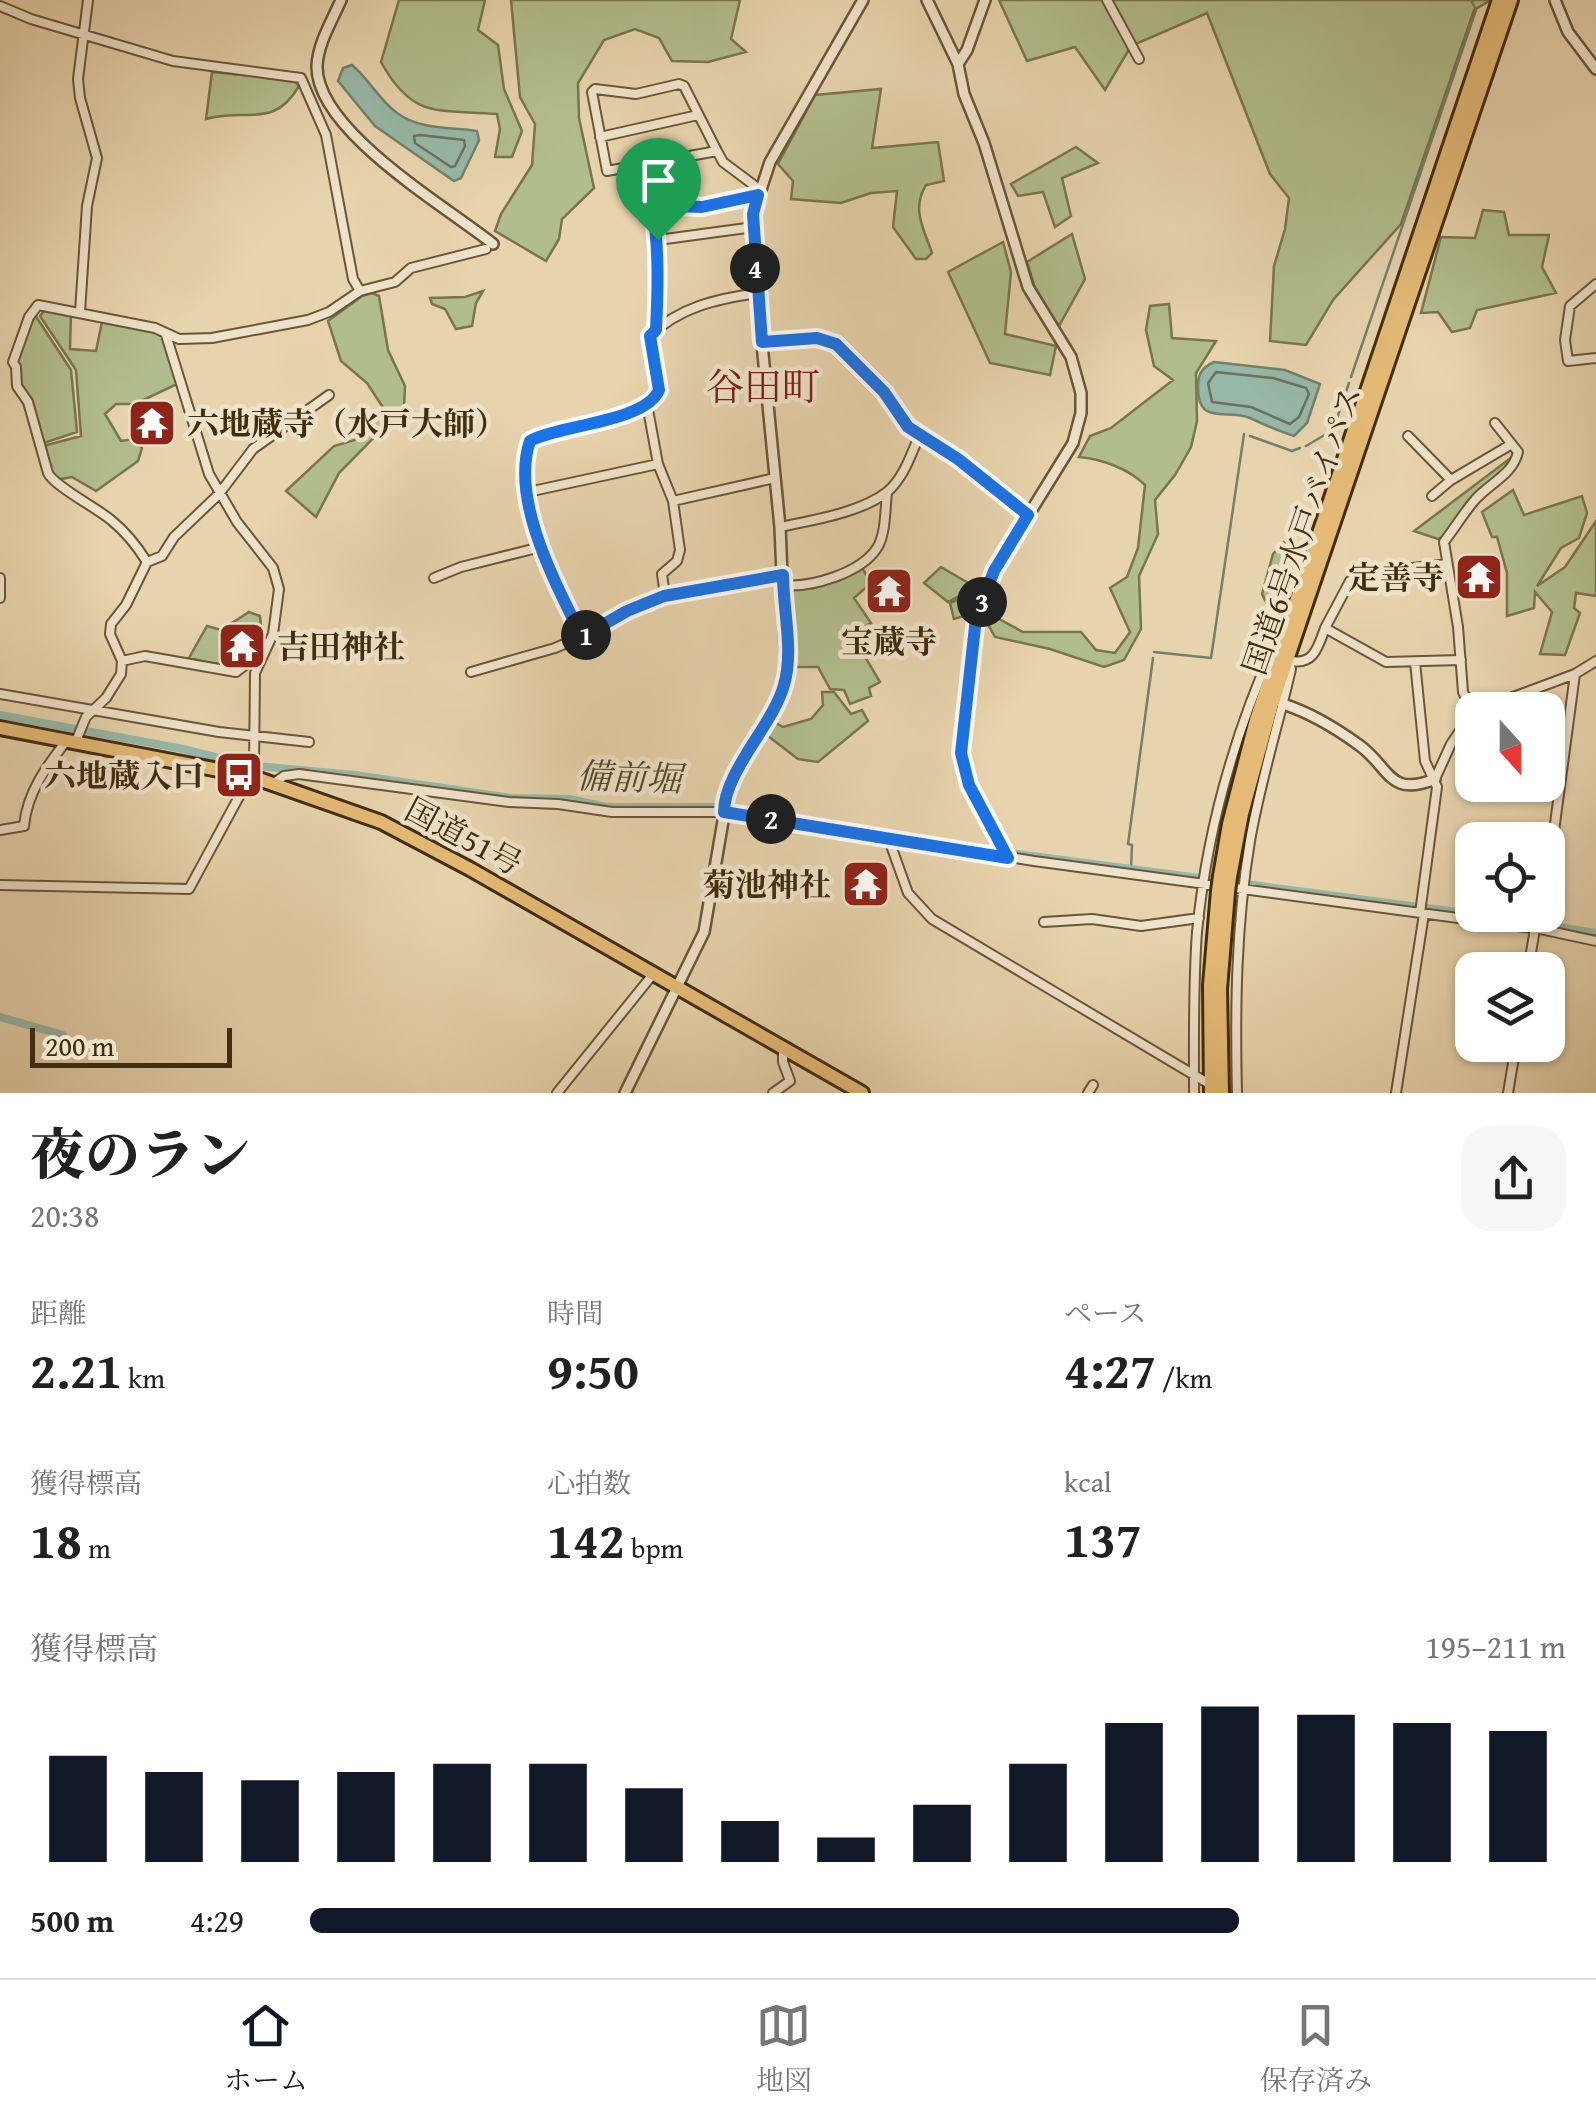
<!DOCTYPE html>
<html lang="ja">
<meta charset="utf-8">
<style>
:root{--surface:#fff;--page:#f6f6f6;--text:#222;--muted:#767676;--line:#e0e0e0;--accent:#111827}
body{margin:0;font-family:"Gentium Book Plus","Noto Serif JP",serif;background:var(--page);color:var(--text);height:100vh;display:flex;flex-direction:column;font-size:38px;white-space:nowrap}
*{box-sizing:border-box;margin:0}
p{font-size:32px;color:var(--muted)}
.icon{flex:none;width:55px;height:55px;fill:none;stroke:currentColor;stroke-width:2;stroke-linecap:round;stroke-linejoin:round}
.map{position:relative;height:1093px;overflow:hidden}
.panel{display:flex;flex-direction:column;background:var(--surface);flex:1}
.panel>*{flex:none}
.needle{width:65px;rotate:159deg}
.tools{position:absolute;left:1455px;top:692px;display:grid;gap:20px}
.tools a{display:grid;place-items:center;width:110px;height:110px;border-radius:20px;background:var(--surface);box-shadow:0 2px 8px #0004;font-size:50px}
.scale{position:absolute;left:30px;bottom:25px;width:202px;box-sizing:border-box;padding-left:10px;border:5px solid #412d10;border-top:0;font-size:28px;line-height:35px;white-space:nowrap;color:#412d10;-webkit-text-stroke:8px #efe2ca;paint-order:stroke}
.pin{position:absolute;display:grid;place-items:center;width:85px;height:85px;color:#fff;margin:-102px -42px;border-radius:50% 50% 50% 0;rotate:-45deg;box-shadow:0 0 10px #0007}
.pin .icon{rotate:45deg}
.km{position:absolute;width:50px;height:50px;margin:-25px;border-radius:50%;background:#222;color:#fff;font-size:28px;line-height:50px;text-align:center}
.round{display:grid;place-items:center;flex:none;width:105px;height:105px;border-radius:30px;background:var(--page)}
.headline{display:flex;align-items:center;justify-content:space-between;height:170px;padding:0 30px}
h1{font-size:55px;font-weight:800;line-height:75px}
.metrics{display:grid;grid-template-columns:repeat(3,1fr);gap:15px;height:170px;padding:10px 30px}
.metrics div{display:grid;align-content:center}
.metrics b{font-size:50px;font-weight:800}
.metrics small{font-size:28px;font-weight:400}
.metrics p{font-size:28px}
.chart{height:280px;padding:20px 30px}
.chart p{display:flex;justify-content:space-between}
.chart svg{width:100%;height:180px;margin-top:10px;stroke:var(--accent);stroke-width:6}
ul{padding:0 30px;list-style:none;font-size:32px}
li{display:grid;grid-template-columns:160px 120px 1fr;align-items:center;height:75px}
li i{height:25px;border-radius:12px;background:var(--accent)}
.tabs{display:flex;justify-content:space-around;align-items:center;height:140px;border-top:2px solid var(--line);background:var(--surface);font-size:28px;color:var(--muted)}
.tabs a{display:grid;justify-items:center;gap:5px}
.tabs .selected{color:var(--accent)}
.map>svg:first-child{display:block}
.green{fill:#b2bd8d;stroke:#7a754e;stroke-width:2.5}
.water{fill:#97b8a8;stroke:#75806b;stroke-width:2.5}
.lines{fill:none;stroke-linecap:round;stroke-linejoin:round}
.shore{stroke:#6c725c;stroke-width:2.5}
.stream{stroke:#75806b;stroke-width:2.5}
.canal{stroke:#97b8a8;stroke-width:8}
.minor-casing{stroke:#6a5637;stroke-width:12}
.tertiary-casing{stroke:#6a5637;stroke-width:14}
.trunk-casing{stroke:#412d10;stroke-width:18}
.minor{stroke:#efe2ca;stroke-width:8}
.tertiary{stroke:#efe2ca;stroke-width:9}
.trunk{stroke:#e4ba76;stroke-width:12}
.trunk-bridge-casing{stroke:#412d10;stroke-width:18;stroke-linecap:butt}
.trunk-bridge{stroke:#e4ba76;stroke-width:12}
.route-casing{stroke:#fff;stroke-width:20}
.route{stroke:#1a73e8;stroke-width:12}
.labels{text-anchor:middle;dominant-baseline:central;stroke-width:9;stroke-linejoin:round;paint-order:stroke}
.poi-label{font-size:32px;font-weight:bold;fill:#412d10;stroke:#efe2ca;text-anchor:end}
.street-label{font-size:32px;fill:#412d10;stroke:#efe2ca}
.water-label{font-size:35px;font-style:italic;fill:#52492e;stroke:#efe2ca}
.quarter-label{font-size:38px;fill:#7a1f14;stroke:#efe2ca}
</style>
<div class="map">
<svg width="1596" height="1093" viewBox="0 0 1596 1093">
<rect width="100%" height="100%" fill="#e7d3ad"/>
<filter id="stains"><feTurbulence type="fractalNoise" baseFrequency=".002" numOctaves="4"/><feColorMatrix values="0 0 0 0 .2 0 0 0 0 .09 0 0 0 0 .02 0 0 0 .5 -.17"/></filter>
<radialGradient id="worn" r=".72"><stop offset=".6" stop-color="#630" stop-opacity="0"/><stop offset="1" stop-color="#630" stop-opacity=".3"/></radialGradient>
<path class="green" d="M399,0h86l-7,30 20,15 6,44 18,42 -10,26h-17l5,-28 -3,-15c-59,-5 -84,6 -116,-52z
M511,0h229l-9,39 15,13 -38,10 -36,-1 -13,-23 -24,-9 -31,11 -26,43 1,35 15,70 -32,31 -3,20 -13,22 -51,-30 6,-17 31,-49 3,-41 -15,-27z
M999,0h492l-17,10 -73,214 -68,76 -27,45 -36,-4 4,-75 11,-37 4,-31 -19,-24 -63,-161 -76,33 -26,44 -30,-43 -48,14z
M212,72l82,8 5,6c-25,43 -51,22 -93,33z
M881,89l-9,59 66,-6 6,39 -18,4c-15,24 -2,44 6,68l-6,6h-10l-23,-32 4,-36 -26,2 -30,10 -50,-4 2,-18 -15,-17 37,-69z
M1076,147l22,16 -36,15 9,38 -16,11 -12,-35 -25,4 -7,-12z
M1483,210l21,2 5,23h40l-7,32 14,26 -79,17 -7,18 -18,4 -14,-20 -17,1 20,-76 34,1z
M1072,234l13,45 -26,47 -20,-25 -12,-39z
M1003,242l8,30 -6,62 51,12 -6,29 -60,-12 -42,-91z
M483,291l-7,12 -4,23 -16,3 -11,-20 -13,-5 -2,-6 35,-1z
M372,293l7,3 9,54 17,36 -1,21 -65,66 -23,44 -30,-26 48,-45 24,-7 26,-30 -17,-26 -26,-22 -13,-40 34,-25z
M1169,304l3,34 44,3 -20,32 1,48 -6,26 -16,28 -20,25 3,34 -19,42 2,53 -17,31 -20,7 -54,-18 -55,-12 -11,-20 15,2 24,13h58l15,18 19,3 15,-21 -20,-44 17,-11 11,-29 7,-63c-16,-16 -43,-26 -66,-28l11,-21 21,-8 62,-48 -19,-14 -8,-36 4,-24z
M47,307l24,6 -1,36 26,2 6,-29 52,10 14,8 9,44 -42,20h-19l-11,10 16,27 13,-2 8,9 -4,13 -42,30 -24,-14 -17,3 -12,-34 38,-10 -5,-66 -36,-54z
M35,315l36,55 6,62 -33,11c-6,-18 -30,-69 -28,-83 3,-15 13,-32 19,-45z
M1512,457l-3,10 -42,37 -23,33 -6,2 -24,-8z
M1513,490l11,25 58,-19 5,17 -8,25 -18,10 -24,38 28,-19 31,-46v75l-20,-3 -2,15 6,5 -15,42 -25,-1 12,-42 -17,-20 -1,16 -27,8v-43l-10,-36h-5l-10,-25z
M1284,542l18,9 -16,53 -13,12 -11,-22 11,-40z
M861,566l10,17 -17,15 17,25 -10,6 8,15 -8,6 19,32 -11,6 2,8 -21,8 -6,-14 -14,-1 -12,-22h-27l-4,-77 27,-2z
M941,567l34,20 -27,15 -24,-19z
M980,590l-9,24 -17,5 -4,-16z
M249,612l11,4c7,57 -30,53 -71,42l18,-32 14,4z
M822,692h12l17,22 11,-4 6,11 -50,41 -20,-3 -34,-26 8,-12 11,6 28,-8 12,-14z"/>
<path class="water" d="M352,65c17,14 27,35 45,48 23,17 53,14 80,18l2,9 -18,38 -7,3 -79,-55 -37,-45 5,-13z
M1214,362l71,8 35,14 -13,39 -13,13c-16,-5 -29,-11 -44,-18 -23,-10 -53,9 -52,-32 0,-13 5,-19 16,-24z"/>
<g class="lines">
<path class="shore" d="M420,135l44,5 1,6 -10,20 -4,1 -36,-24 -1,-7z
M1216,372l57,6 33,10 3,6 -10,23 -9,7 -39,-17 -39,-5 -4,-19z"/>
<path class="stream" d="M1351,377l125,-367 -5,-10
M1250,436l42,15 8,-3
M1306,446l27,-16 16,-47
M1154,652l57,6 33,-224
M1131,869l1,-24 -4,-1 25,-186"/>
<path class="canal" d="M0,715l183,34 68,17
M257,766l98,9 156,23 58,1 38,8h122l282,46 461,61
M1485,915l111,18
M0,1017l63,18"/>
<g class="minor-casing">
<path id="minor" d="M1107,0l32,59
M0,6l31,13 142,42 128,17 25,57 27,144 7,12
M679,84l5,2 33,65 -110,20 -15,-79 3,-3 41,5z
M600,137l98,-22
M717,151l6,11 36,27
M658,240l-5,-30 22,-4 27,1 55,-12
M1596,284l-26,22 -5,34 3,21 28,-3
M80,312l7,-106 10,-48 -17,-60 -2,-19 10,-79
M656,330l2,-90 96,-13
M762,342l55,-4 19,5 42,42 30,42 50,32 70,56
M647,404l11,60 15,37 7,49 -3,11 -15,13 3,22
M1408,436l43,44
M528,492l130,-28
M1432,496l19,-16 59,-35
M673,501l102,-23
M780,527c33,-7 80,-14 107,-35 16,-13 24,-37 32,-56
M147,562c-10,-16 -21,-30 -36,-42 -14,-12 -57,-34 -63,-47l-20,-71 -11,-16 -1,-19 -3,-5 16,-45 9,-12 117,23 24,11 33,-1 96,-18 21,-8 31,-21 35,-9 16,-14 75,-19
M0,578v20
M434,578l27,-11 80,-20
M783,585c28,3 78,-12 94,-37 9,-14 8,-39 10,-55
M1325,628l25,-47 32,4 13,-15 52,-6
M582,637c-26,-53 -72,-136 -52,-196 29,-16 116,-19 129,-51l-9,-54c29,-29 67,-37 107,-43
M122,661l23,-5 91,16 26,-20
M1415,662l10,99 12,26 -17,126
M471,672l84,-24 40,-17 32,-20 38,-15 118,-21
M0,694l219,38 90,10
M1478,710l97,-36 21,-13
M1472,711l-9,-19 -5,-65 -14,-85c10,-13 19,-28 30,-41 14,-17 39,-26 44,-49l-23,-29
M76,741l10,-24 20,-19 15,-24 1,-13 -12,-27 1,-10 15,-19 21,-43 15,-6 12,-19 45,-43 34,-45 76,-54
M1435,779l16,-35 21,-31
M275,782l9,-6 15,-2 210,28 49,2 54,8h112l310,49 506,68 56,12
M0,830l24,-4c3,-34 23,-60 43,-86
M889,840l19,53 24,26 274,163
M1548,876l27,-202
M0,885l189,4 65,-120 1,-96 18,-39 6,-45 -6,-21 -36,-46 -28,-48 -43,-139
M1044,922l48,-3 49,7 58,-8
M1528,970l7,-41
M557,1093l97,-120
M773,1093l17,-12 -7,-19v-15
M1088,1093l5,-8
M1194,1093c0,-54 -1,-107 3,-161 10,-104 40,-207 84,-302
M1237,1093c-2,-85 -1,-168 13,-252 10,-58 28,-115 41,-172l-3,-9c25,7 30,-12 37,-32l61,34 75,-2
M1396,1093l28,-179
M1508,1093l8,-48"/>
</g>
<g class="tertiary-casing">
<path id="tertiary" d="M341,0c-9,21 -23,43 -24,66 -1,65 130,141 176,178
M927,0l31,64 6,30 20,49 44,144 43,70 10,36v20l-8,30 -79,128 -22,60 -10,132 11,30 35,65
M1555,0l13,32 28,37
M958,64l9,-14 18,-50
M1283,704c25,8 54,25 76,41 31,22 29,53 76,34
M625,1093l79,-161 25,-146 47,-83 10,-33 -6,-143 -23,-234 -4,-79 17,-52 93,-162"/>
</g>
<g class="trunk-casing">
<path id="trunk" d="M0,728l250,48 131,46 89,47 392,224
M1220,876l9,-52 27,-104 243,-720
M1230,877l12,-63 30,-110 239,-704
M1211,1093l-1,-108 8,-94
M1222,1093l-2,-104 8,-97"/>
</g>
<use href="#minor" class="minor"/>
<use href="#tertiary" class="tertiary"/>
<use href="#trunk" class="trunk"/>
<g class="trunk-bridge-casing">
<path id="trunk-bridge" d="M1218,891l2,-15
M1228,892l2,-15"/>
</g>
<use href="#trunk-bridge" class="trunk-bridge"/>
</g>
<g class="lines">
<g class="route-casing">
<path id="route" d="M758,195l-5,19 9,128 55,-4 19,6 48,48 24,35 50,32 70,56 -34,56 -18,47 -15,135 8,32 39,73 -284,-46c0,-40 49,-87 60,-127 10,-34 -1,-75 -1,-110l-119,21 -37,15 -45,26c-26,-53 -72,-137 -52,-196 29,-16 116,-19 129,-51l-9,-54 6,-6c2,-40 3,-80 -3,-120l22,-4 27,1z"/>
</g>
<use href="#route" class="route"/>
</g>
<defs>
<g id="temple-square" transform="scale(2.5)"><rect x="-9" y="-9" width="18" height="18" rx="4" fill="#8f2418" stroke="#efe2ca"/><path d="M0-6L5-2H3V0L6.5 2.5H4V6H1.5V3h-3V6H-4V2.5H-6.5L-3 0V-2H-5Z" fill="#fff"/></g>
<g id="bus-square" transform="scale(2.5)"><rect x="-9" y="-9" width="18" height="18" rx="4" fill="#8f2418" stroke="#efe2ca"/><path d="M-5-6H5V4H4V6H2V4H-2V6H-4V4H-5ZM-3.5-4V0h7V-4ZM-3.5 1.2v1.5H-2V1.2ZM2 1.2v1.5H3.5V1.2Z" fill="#fff"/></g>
</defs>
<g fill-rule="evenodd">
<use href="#temple-square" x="152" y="423"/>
<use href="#temple-square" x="1479" y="577"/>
<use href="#temple-square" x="889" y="591"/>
<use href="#temple-square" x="242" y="646"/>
<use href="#bus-square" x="239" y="775"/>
<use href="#temple-square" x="866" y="884"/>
</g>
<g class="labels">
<g class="poi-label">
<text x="187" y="423" text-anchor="start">六地蔵寺（水戸大師）</text>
<text x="1444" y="577">定善寺</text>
<text x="889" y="641" text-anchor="middle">宝蔵寺</text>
<text x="277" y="646" text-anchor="start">吉田神社</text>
<text x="204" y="775">六地蔵入口</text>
<text x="831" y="884">菊池神社</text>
</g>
<g class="street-label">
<text transform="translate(1302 530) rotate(-71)">国道6号水戸バイパス</text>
<text transform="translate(464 836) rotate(28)">国道51号</text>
</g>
<g class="water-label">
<text transform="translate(629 777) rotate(2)">備前堀</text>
</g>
<g class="quarter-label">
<text x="763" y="386">谷田町</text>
</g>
</g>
<rect width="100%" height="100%" filter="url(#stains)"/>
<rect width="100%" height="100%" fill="url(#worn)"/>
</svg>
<div class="tools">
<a><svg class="needle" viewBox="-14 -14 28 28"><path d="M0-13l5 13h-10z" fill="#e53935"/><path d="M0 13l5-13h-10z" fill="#767676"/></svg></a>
<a><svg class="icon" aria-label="locate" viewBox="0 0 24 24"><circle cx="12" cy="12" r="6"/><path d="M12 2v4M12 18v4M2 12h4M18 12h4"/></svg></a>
<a><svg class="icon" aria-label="layers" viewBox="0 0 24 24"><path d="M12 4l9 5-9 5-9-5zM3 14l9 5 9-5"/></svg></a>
</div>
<div class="scale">200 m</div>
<div class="pin" style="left:658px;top:240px;background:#1e9e55"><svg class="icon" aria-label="arrive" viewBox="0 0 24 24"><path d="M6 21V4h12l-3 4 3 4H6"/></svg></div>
<b class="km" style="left:586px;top:635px">1</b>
<b class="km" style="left:771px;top:819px">2</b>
<b class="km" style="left:982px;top:602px">3</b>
<b class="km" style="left:755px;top:268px">4</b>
</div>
<section class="panel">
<div class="headline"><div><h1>夜のラン</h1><p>20:38</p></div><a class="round"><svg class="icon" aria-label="share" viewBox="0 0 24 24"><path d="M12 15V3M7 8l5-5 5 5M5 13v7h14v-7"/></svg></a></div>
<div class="metrics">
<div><p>距離</p><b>2.21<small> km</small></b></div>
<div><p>時間</p><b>9:50</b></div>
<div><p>ペース</p><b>4:27<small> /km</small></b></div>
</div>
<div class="metrics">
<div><p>獲得標高</p><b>18<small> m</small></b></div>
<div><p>心拍数</p><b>142<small> bpm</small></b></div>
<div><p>kcal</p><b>137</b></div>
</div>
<div class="chart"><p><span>獲得標高</span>195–211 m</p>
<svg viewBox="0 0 160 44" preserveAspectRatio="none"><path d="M5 44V18M15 44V22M25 44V24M35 44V22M45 44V20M55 44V20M65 44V26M75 44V34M85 44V38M95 44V30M105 44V20M115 44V10M125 44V6M135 44V8M145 44V10M155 44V12"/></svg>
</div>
<ul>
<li><b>500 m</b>4:29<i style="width:74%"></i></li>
</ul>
</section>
<nav class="tabs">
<a class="selected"><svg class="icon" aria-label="home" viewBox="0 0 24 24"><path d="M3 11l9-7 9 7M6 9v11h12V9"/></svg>ホーム</a>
<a><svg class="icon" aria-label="map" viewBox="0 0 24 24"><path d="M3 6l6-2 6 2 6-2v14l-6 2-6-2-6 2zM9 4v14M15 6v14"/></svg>地図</a>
<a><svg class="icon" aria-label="saved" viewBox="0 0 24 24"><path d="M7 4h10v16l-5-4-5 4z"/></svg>保存済み</a>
</nav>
